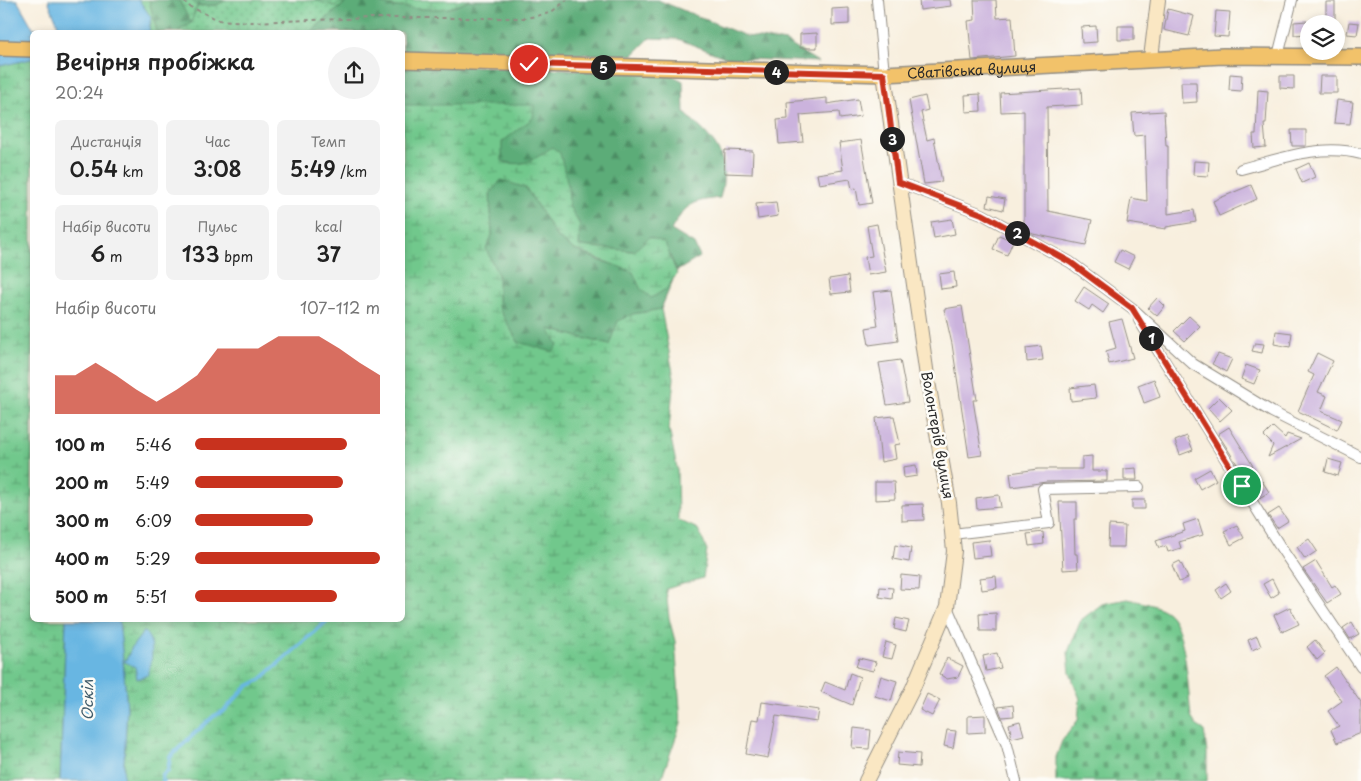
<!DOCTYPE html>
<html lang="uk">
<meta charset="utf-8">
<style>
:root{--surface:#fff;--page:#f2f2f2;--text:#222;--muted:#767676;--accent:#c8321e}
body{margin:0;font-family:"Playpen Sans",sans-serif;background:var(--page);color:var(--text);height:100vh;display:flex;flex-direction:column;font-size:19px;white-space:nowrap}
*{box-sizing:border-box;margin:0}
p{font-size:16px;color:var(--muted)}
.icon{flex:none;width:28px;height:28px;fill:none;stroke:currentColor;stroke-width:2;stroke-linecap:round;stroke-linejoin:round}
.map{position:relative;flex:1;overflow:hidden}
.sheet{position:absolute;left:30px;top:30px;width:375px;height:592px;display:flex;flex-direction:column;background:var(--surface);border-radius:8px;box-shadow:0 2px 8px #0003}
.sheet>*{flex:none}
.controls{position:absolute;left:1300px;top:15px;display:grid;gap:10px}
.controls a{display:grid;place-items:center;width:45px;height:45px;border-radius:50%;background:var(--surface);box-shadow:0 2px 8px #0003;font-size:25px}
.pin{position:absolute;display:grid;place-items:center;width:42px;height:42px;color:#fff;margin:-21px;border:2px solid #fff;border-radius:50%;box-shadow:0 1px 5px #0007}
.km{position:absolute;width:25px;height:25px;margin:-12px;border-radius:50%;background:#222;color:#fff;font-size:14px;line-height:25px;text-align:center}
.round{display:grid;place-items:center;flex:none;width:52px;height:52px;border-radius:26px;background:var(--page)}
.overview{display:flex;align-items:center;justify-content:space-between;height:85px;padding:0 25px}
h1{font-size:22px;font-weight:600;line-height:38px}
.metrics{display:grid;grid-template-columns:repeat(3,1fr);gap:8px;height:85px;padding:5px 25px}
.metrics div{display:grid;align-content:center;border-radius:8px;background:var(--page);text-align:center}
.metrics b{font-size:21px;font-weight:600}
.metrics small{font-size:14px;font-weight:400}
.metrics p{font-size:14px}
.chart{height:140px;padding:10px 25px}
.chart p{display:flex;justify-content:space-between}
.chart svg{width:100%;height:90px;margin-top:5px;fill:var(--accent);opacity:.7}
ul{padding:0 25px;list-style:none;font-size:16px}
li{display:grid;grid-template-columns:80px 60px 1fr;align-items:center;height:38px}
li i{height:12px;border-radius:6px;background:var(--accent)}
.map>svg:first-child{display:block}
.green{fill:url(#green-dots);stroke:#4e7a5c}
.forest{fill:url(#forest-firs);stroke:#446c52}
.wetland{fill:url(#wetland-marsh);stroke:#4e7a5c}
.cemetery{fill:url(#cemetery-stones);stroke:#4e7a5c}
.water{fill:#67b6e2;stroke:#497086}
.lines{fill:none;stroke-linecap:round;stroke-linejoin:round}
.stream{stroke:#67b6e2;stroke-width:4}
.building{fill:#cbb3dd}
.street-casing{stroke:#928d84;stroke-width:12}
.secondary-casing{stroke:#928d84;stroke-width:16}
.primary-casing{stroke:#928d84;stroke-width:18}
.path{stroke:#928d84;stroke-width:2;stroke-dasharray:4 4;stroke-linecap:butt}
.street{stroke:#fff;stroke-width:10}
.secondary{stroke:#fae7c3;stroke-width:14}
.primary{stroke:#f2c26a;stroke-width:15}
.route-casing{stroke:#fff;stroke-width:10}
.route{stroke:#c8321e;stroke-width:6}
.labels{text-anchor:middle;dominant-baseline:central;stroke-width:5;stroke-linejoin:round;paint-order:stroke}
.street-label{font-size:14px;fill:#2b2b2b;stroke:#fdfcf7}
.water-label{font-size:15px;font-style:italic;fill:#405c6b;stroke:#fdfcf7}
</style>
<div class="map">
<svg width="1361" height="781" viewBox="0 0 1361 781">
<defs>
<pattern id="green-dots" width="8" height="8" patternUnits="userSpaceOnUse" patternTransform="scale(1.25)"><rect width="8" height="8" fill="#71c88c"/><path d="M2 2h.1M6 6h.1" fill="none" stroke="#5da373" stroke-width="1.8" stroke-linecap="round"/></pattern>
<pattern id="forest-firs" width="22" height="20" patternUnits="userSpaceOnUse" patternTransform="scale(1.25)"><rect width="22" height="20" fill="#5cac78"/><path d="M5 1l3.5 6h-7zM16 11l3.5 6h-7z" fill="#4c8c63"/></pattern>
<pattern id="wetland-marsh" width="20" height="14" patternUnits="userSpaceOnUse" patternTransform="scale(1.25)"><rect width="20" height="14" fill="#71c88c"/><path d="M1 5h8M5 5V1M11 12h8M15 12V8" fill="none" stroke="#5da373"/></pattern>
<pattern id="cemetery-stones" width="16" height="16" patternUnits="userSpaceOnUse" patternTransform="scale(1.25)"><rect width="16" height="16" fill="#71c88c"/><path d="M2 7V4a2 2 0 0 1 4 0v3zM10 15v-3a2 2 0 0 1 4 0v3z" fill="#5da373"/></pattern>
</defs>
<rect width="100%" height="100%" fill="#fdfcf7"/>
<filter id="ink" filterUnits="userSpaceOnUse"><feTurbulence type="fractalNoise" baseFrequency=".02" numOctaves="2"/><feDisplacementMap in="SourceGraphic" scale="10" xChannelSelector="R" yChannelSelector="G"/><feConvolveMatrix kernelMatrix="1 2 1 2 8 2 1 2 1" color-interpolation-filters="sRGB"/></filter>
<filter id="wash" filterUnits="userSpaceOnUse"><feTurbulence type="fractalNoise" baseFrequency=".0096" numOctaves="4" result="noise"/><feDisplacementMap in="SourceGraphic" scale="20" xChannelSelector="R" yChannelSelector="G"/><feGaussianBlur stdDeviation="1.12" result="paint"/><feColorMatrix in="noise" values="0 0 0 0 0 0 0 0 0 0 0 0 0 0 0 0 0 1.4 0 .05"/><feComposite in="paint" operator="in"/></filter>
<g filter="url(#wash)">
<rect width="100%" height="100%" fill="#f8efde"/>
<path class="green" d="M223,0h126l-39,32h-153c25,0 31,-2 40,-26l20,-1z"/>
<path class="forest" d="M149,0h30l12,23 -14,9h-20z
M191,0h35l-9,5 -20,1z
M349,0h26c11,9 57,10 73,8 7,-1 15,-5 22,-8h188l88,36 40,6 32,20 -91,-4 -49,-19 -28,-1 -17,17 -230,-4 -1,-19h-92z
M403,64l263,8 17,9 1,31c30,29 48,41 36,86 -30,3 -34,7 -49,32l23,14 6,13 -23,14 -13,-28 -30,8 -55,-5 1,-21 -11,-19 -1,-21 -16,-37c-18,12 -29,20 -50,13l-99,-56z
M501,179l25,9 31,49 18,13 26,11 72,19 -12,29 -28,5 -24,31 -59,-16 8,16 -2,40 -38,-43 -20,-35v-32l-12,-26 6,-14 -2,-41z"/>
<path class="wetland" d="M137,0h12l8,32h-8l2,-15z
M179,0h12l6,6 -6,17z
M315,0h33l-14,6z
M375,0h95c-7,3 -15,7 -22,8 -16,2 -62,1 -73,-8z
M28,59h4v561h34l-6,161h-60v-715z
M403,105h131l-1,13 -31,24v19c21,7 32,-1 50,-14l8,6 8,32 1,21 11,19 -1,21 55,5 15,-14 16,6 12,31 -11,15 -15,9 -11,-10 -7,-16 -58,-22 -18,-13 -31,-49 -25,-8 -11,14 2,41 -6,14 12,26v32l20,35 35,10 5,-7 -9,-16 60,16 9,-24 15,-7 28,-5 13,69 -5,51 8,39 1,52 20,9 9,21 -4,28 -37,11 3,29 6,23 6,82 -19,54 -3,4h-536l4,-73 -8,-88h283z"/>
<path class="cemetery" d="M1128,599c13,3 30,6 40,14 19,16 20,80 23,104l5,8 8,5 3,23v28h-151v-24l6,-16 16,-21 2,-21 -10,-26 -2,-21 13,-32 21,-16z"/>
<path class="water" d="M0,0h17l16,28 14,1 11,-4 -10,-25h91l12,17 -2,15h-117v27l-32,7z
M66,620h53l4,40h3l6,-13 12,-16c12,13 8,27 4,44l-11,4 -2,-12 -12,-6 4,47 -4,73h-63z"/>
<g class="lines">
<path class="stream" d="M163,781l-1,-5 6,-5 2,-14 25,-24 19,-17 10,-5 22,-24 14,-7 68,-60"/>
</g>
<g id="blocks">
<path class="building" d="M919,0h31l1,6 -31,4z
M974,0h22l1,18 15,-1 3,39 -43,4 -4,-39 7,-1z
M1326,2h9v21h-9z
M849,8v16l-17,1v-16z
M1168,9l26,7 -5,20 -25,-6z
M1216,11l14,1 -2,25 -14,-1z
M1307,21v13l-13,1v-13z
M1349,22l10,1 -2,12 -10,-1z
M1096,26l1,16 -15,1 -1,-16z
M1118,26h16v14h-16z
M817,33v15h-17v-14z
M1230,74l12,1 -1,16 -12,-1z
M1280,76h14v13l-14,-1z
M1320,76h17v17h-18z
M1181,82h15l1,20 -15,1z
M1081,88l1,17 -35,2 1,104 44,9 -6,25 -53,-11 -9,-5v-118l-23,1 -1,-19z
M1258,90l10,1 -2,33h-2l2,23 -12,1 -1,-14h3z
M980,94l1,17 -15,1 -1,-17z
M925,96l3,14 -7,2 6,28 7,-2 8,44 -18,2 -15,-84z
M827,98v6l31,-5 3,17 -21,3 -1,-7 -39,3 3,27 -24,2 -2,-24 11,-1 -1,-17z
M1337,100l16,2 -3,22 -16,-1z
M1164,111l2,35h2v68l26,-4 2,12 -30,5v2l-39,-6 4,-25 16,3 -2,-66 -11,1 -2,-23z
M1291,130h15v16h-14z
M861,140l11,63 -13,2 -3,-17 -4,1 -2,-10 -31,5 -2,-10 26,-4 -4,-27z
M725,150l28,1 -1,23 -28,-1z
M1194,161l15,1 -1,14 -15,-1z
M1309,163l6,14 -13,6 -6,-14z
M1251,185l6,14 -38,17 -6,-15z
M989,196l16,3 -2,11 -16,-4z
M776,202l2,14 -20,3 -2,-15z
M952,219l3,15 -21,4 -3,-16z
M877,224l9,48 -18,3 -3,-18 7,-1 -5,-30z
M999,235l14,6 -6,14 -14,-6z
M1120,250l14,7 -6,12 -14,-7z
M954,272l2,15 -15,2 -2,-15z
M848,276l2,16 -19,2 -2,-15z
M1084,287l25,17 -6,9 -11,-8 -3,5 -14,-9z
M891,290l7,51 -29,4 -3,-17 12,-2 -5,-34z
M1157,298l8,8 -8,10 -9,-8z
M962,306l15,94h-4l9,55 -13,2 -17,-113 -8,-35z
M1189,316l11,10 -15,15 -11,-10z
M1122,319l11,39 -24,6 -3,-13 10,-3 -7,-26z
M1276,331l16,2 -2,14 -16,-3z
M1255,343l9,1 -2,9 -10,-2z
M1041,346l2,14 -16,2 -1,-14z
M1317,353l16,8 -15,31 9,4 -6,15 21,9 -5,10 -39,-19 16,-36 -6,-3z
M1218,354l14,5 -6,13 -14,-8z
M900,360l8,42 -21,3 -8,-42z
M1246,365l14,5 -6,14 -13,-5z
M1154,379l6,18 -16,6 -6,-18z
M1094,385l2,13 -25,3 -1,-13z
M1219,397l13,13 -12,11 -12,-13z
M894,416l6,28 -6,1 2,14 -15,3 -5,-44z
M1229,427l24,39 -11,6 -24,-38z
M1273,427l12,11 2,-4 14,5 -33,18 5,-12 -9,-9z
M1187,436l6,14 -13,5 -5,-14z
M1092,456v15h15v10l-61,1 -34,5 -2,-14 28,-4h44v-12z
M1328,459l14,4 -4,13 -13,-4z
M916,465l1,11 -13,2 -1,-11z
M1136,468l1,12h-13v-11z
M1210,469l6,11 -16,9 -6,-11z
M1262,481l7,11 -11,7 -7,-11z
M875,482h19l1,17 -20,1z
M999,495l2,12 -24,2 -1,-11z
M1132,500h13v9h-13z
M1059,502h18v17h-3l1,35h2l1,15 -15,1z
M923,504l1,16 -22,1v-16z
M1279,508l9,13 -11,7 -9,-13z
M1198,519l5,16 -24,7 2,6 -13,4 -2,-6 -7,2 -3,-7 29,-10 -2,-7z
M1109,525l16,1 -1,21h-16z
M1237,525l7,13 -13,7 -7,-14z
M1043,532l1,12 -15,2 -2,-12z
M1309,539l8,12 -12,8 -8,-12z
M989,540l2,16 -18,2 -2,-16z
M895,545l16,3 -2,14 -16,-3z
M1180,561l8,17 -9,4 -7,-17z
M1316,561l16,26 3,-2 6,9 -14,9 -24,-34z
M901,575l19,2 -1,13 -19,-1z
M996,576l1,12 -15,2 -2,-12z
M1272,579l7,14 -8,5 -8,-14z
M1226,583l5,8 -10,7 -5,-8z
M880,587l13,1 -1,11 -13,-2z
M1290,607l9,17 -17,8 -8,-17z
M996,613v18h-16l-1,-17z
M896,618l13,3 -3,11 -12,-3z
M1352,622l7,12 -9,5 -7,-11z
M1257,636l4,10 -9,4 -4,-10z
M1315,640l10,13 -8,7 -10,-13z
M886,642l10,3 -4,14 -10,-2z
M997,653l4,15 -15,3 -3,-15z
M859,658l17,4 -3,9 -17,-4z
M947,658l16,8 -5,11 -11,2 -8,-5z
M1336,667l25,36v30l-24,10 -6,-13 8,-4 -11,-15 14,-10 -18,-25z
M850,673l10,4 -8,28 -31,-13 4,-10 20,8z
M881,676l16,5 -6,20 -16,-5z
M927,694l13,6 -8,16 -12,-6z
M762,702l57,8 -2,12 -41,-6 -8,42 -22,-4 6,-35 7,1z
M1013,705l1,11 -12,1 -4,-10z
M985,715v17l-17,1v-17z
M1020,721l4,14 -12,3 -3,-14z
M854,728l17,2 -2,19 -17,-1z
M947,730l9,1 -3,17 -9,-2z
M898,752l22,2 -1,13 -22,-2z"/>
</g>
</g>
<g filter="url(#ink)">
<use href="#blocks" fill-opacity="0" stroke="#928d84" stroke-width="1"/>
<g class="lines">
<g class="street-casing">
<path id="street" d="M877,0l7,74
M1278,56l14,-56
M1241,169c39,-10 79,-26 120,-15
M898,182l84,32 88,48 62,46 61,56 79,48 89,45
M1139,320l140,225 82,122
M952,534l97,-11 -6,-34 96,-2
M947,607l60,138 9,36"/>
</g>
<g class="secondary-casing">
<path id="secondary" d="M1151,58l7,-58
M866,781l47,-93 34,-81 7,-56 -5,-48 -22,-127 -43,-302"/>
</g>
<g class="primary-casing">
<g id="primary">
<path d="M0,48l32,1"/>
<path id="s1" d="M402,60l482,14 339,-18 138,1"/>
</g>
</g>
<path class="path" d="M185,0l1,5 33,15 31,2 123,-4h153l24,-5 17,-13"/>
<use href="#street" class="street"/>
<use href="#secondary" class="secondary"/>
<use href="#primary" class="primary"/>
</g>
</g>
<g class="lines" filter="url(#ink)">
<g class="route-casing">
<path id="route" d="M529,64l355,10 14,108 84,32 88,48 62,46 110,178"/>
</g>
<use href="#route" class="route"/>
</g>
<g class="labels">
<g class="street-label">
<text stroke="none"><textPath href="#s1" startOffset="570">Сватівська вулиця</textPath></text>
<text transform="translate(938 435) rotate(80)">Волонтерів вулиця</text>
</g>
<g class="water-label">
<text transform="translate(86 700) rotate(-90)">Оскіл</text>
</g>
</g>
</svg>
<div class="controls">
<a><svg class="icon" aria-label="layers" viewBox="0 0 24 24"><path d="M12 4l9 5-9 5-9-5zM3 14l9 5 9-5"/></svg></a>
</div>
<div class="pin" style="left:1242px;top:486px;background:#1e9e55"><svg class="icon" aria-label="arrive" viewBox="0 0 24 24"><path d="M6 21V4h12l-3 4 3 4H6"/></svg></div>
<div class="pin" style="left:529px;top:64px;background:#d93025"><svg class="icon" aria-label="check" viewBox="0 0 24 24"><path d="M5 12l5 5 9-10"/></svg></div>
<b class="km" style="left:1151px;top:338px">1</b>
<b class="km" style="left:1017px;top:233px">2</b>
<b class="km" style="left:892px;top:139px">3</b>
<b class="km" style="left:776px;top:72px">4</b>
<b class="km" style="left:603px;top:67px">5</b>
<section class="sheet">
<div class="overview"><div><h1>Вечірня пробіжка</h1><p>20:24</p></div><a class="round"><svg class="icon" aria-label="share" viewBox="0 0 24 24"><path d="M12 15V3M7 8l5-5 5 5M5 13v7h14v-7"/></svg></a></div>
<div class="metrics">
<div><p>Дистанція</p><b>0.54<small> km</small></b></div>
<div><p>Час</p><b>3:08</b></div>
<div><p>Темп</p><b>5:49<small> /km</small></b></div>
</div>
<div class="metrics">
<div><p>Набір висоти</p><b>6<small> m</small></b></div>
<div><p>Пульс</p><b>133<small> bpm</small></b></div>
<div><p>kcal</p><b>37</b></div>
</div>
<div class="chart"><p><span>Набір висоти</span>107–112 m</p>
<svg viewBox="0 0 160 44" preserveAspectRatio="none"><path d="M0 44V25L10 25L20 19L30 25L40 32L50 38L60 32L70 25L80 12L90 12L100 12L110 6L120 6L130 6L140 12L150 19L160 25V44z"/></svg>
</div>
<ul>
<li><b>100 m</b>5:46<i style="width:82%"></i></li>
<li><b>200 m</b>5:49<i style="width:80%"></i></li>
<li><b>300 m</b>6:09<i style="width:64%"></i></li>
<li><b>400 m</b>5:29<i style="width:100%"></i></li>
<li><b>500 m</b>5:51<i style="width:77%"></i></li>
</ul>
</section>
</div>
